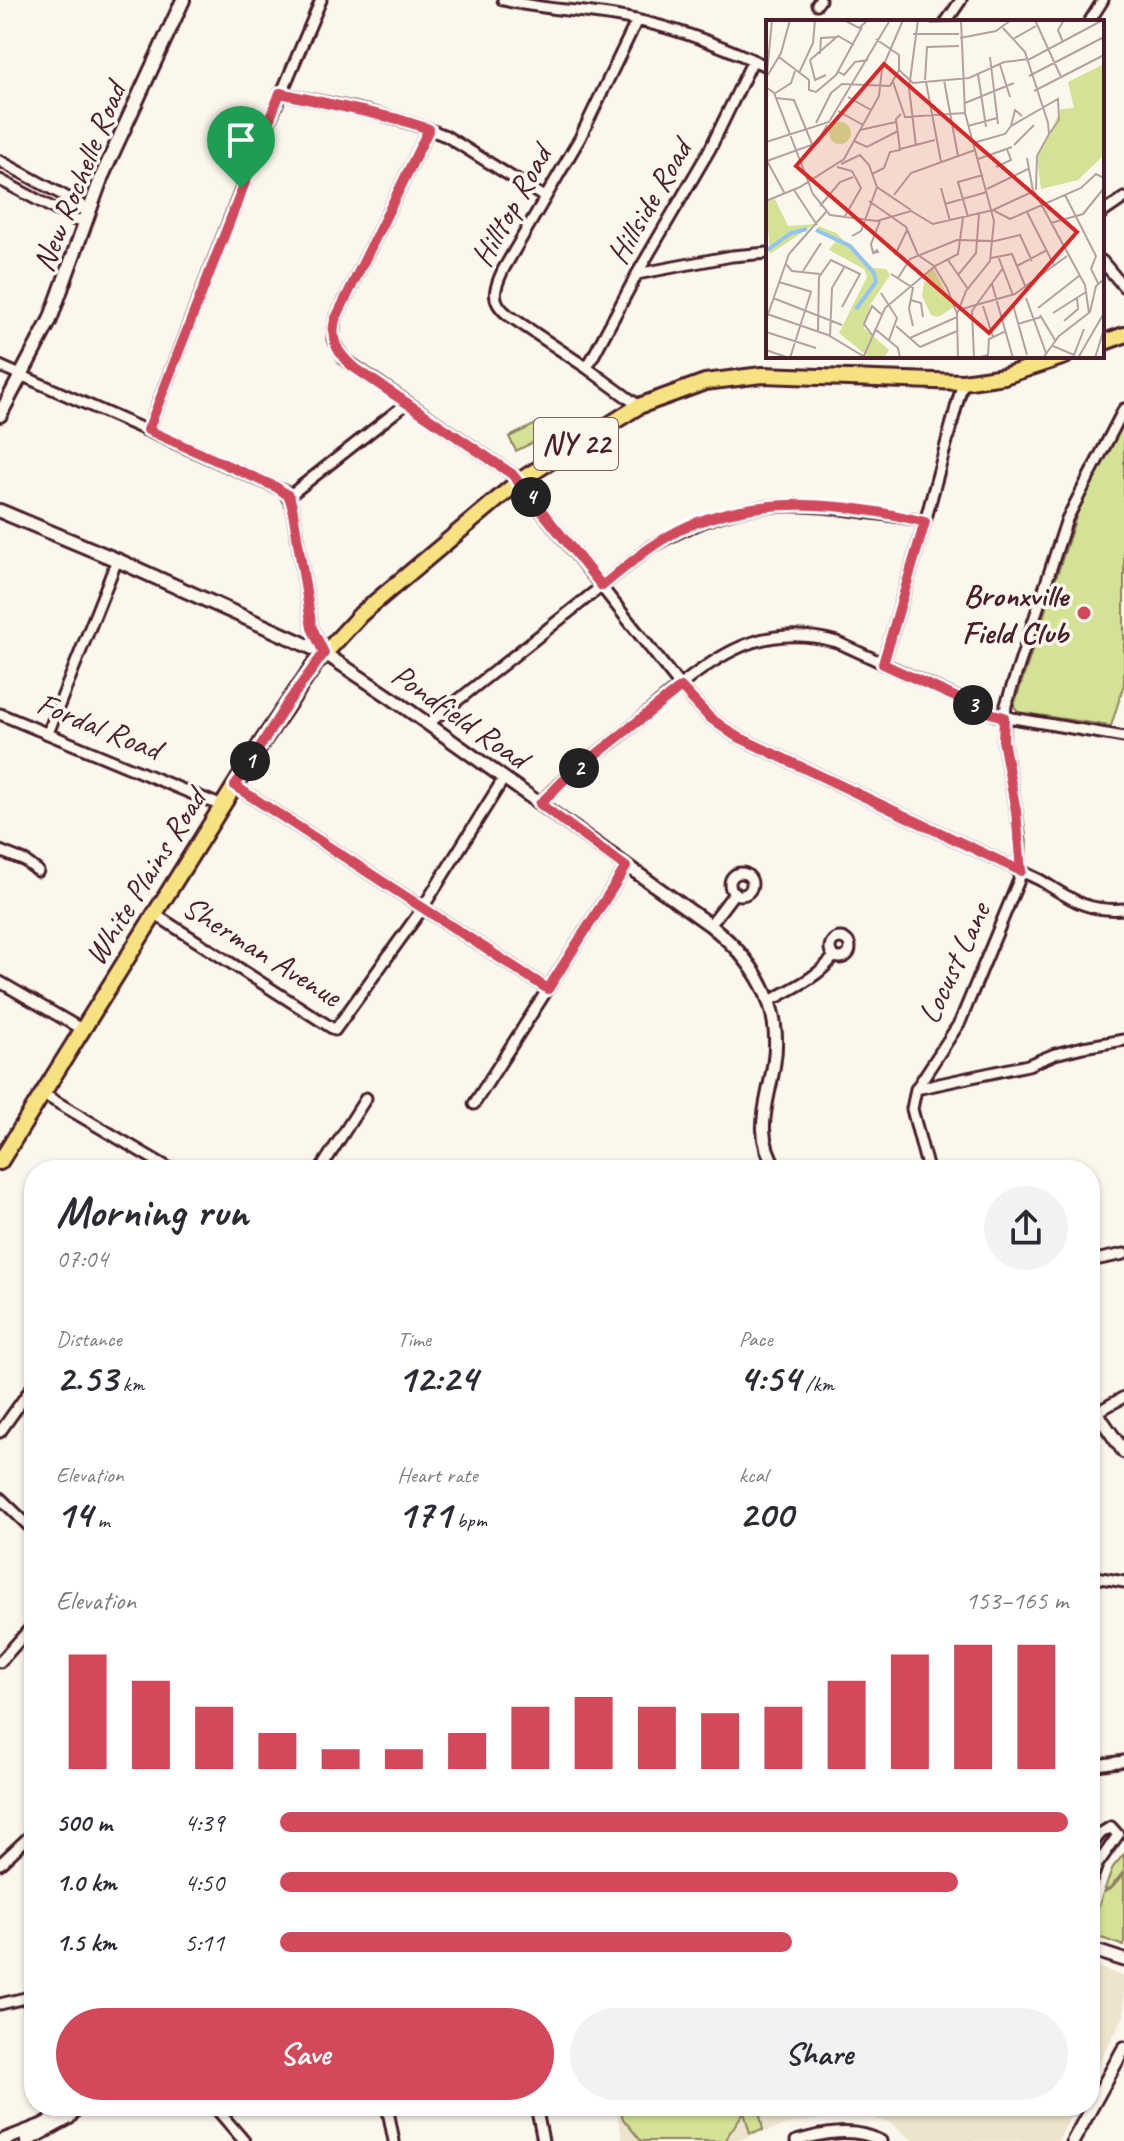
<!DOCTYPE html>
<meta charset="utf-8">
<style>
:root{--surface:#fff;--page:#f2f2f3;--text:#2b2b33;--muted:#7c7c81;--accent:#d1495b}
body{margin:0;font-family:Caveat,sans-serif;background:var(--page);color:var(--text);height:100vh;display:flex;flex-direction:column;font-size:30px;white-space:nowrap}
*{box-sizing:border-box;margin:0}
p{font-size:26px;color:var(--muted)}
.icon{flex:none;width:44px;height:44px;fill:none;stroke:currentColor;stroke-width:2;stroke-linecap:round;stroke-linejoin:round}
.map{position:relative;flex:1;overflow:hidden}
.sheet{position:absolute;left:24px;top:1160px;width:1076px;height:956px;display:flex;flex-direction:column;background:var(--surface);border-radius:32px;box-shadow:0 2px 6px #0004}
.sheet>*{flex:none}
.pin{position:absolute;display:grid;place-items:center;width:68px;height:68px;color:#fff;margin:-82px -34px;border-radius:50% 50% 50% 0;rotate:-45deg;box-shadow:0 0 8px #0007}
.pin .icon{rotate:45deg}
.km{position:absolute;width:40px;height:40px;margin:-20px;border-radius:50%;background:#222;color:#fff;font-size:22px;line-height:40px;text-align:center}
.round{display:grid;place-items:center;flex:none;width:84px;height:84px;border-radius:42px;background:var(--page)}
.overview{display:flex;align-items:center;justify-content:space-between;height:136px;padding:0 32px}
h1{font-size:44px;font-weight:700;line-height:60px}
.figures{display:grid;grid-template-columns:repeat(3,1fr);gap:12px;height:136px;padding:8px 32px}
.figures div{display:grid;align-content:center}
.figures b{font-size:40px;font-weight:700}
.figures small{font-size:22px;font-weight:400}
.figures p{font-size:22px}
.chart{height:224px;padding:16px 32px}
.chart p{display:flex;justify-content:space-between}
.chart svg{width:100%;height:144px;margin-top:8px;stroke:var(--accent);stroke-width:6}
.action{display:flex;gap:16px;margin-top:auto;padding:16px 32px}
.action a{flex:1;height:92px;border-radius:48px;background:var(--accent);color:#fff;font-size:32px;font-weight:700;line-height:92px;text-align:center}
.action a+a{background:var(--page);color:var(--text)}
ul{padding:0 32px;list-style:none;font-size:26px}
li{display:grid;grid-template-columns:128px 96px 1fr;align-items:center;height:60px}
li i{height:20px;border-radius:10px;background:var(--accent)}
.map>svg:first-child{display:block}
.built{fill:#eee4ce}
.green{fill:#d3e295;stroke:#8e8060;stroke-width:2}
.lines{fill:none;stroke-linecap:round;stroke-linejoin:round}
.minor-casing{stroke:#4a1f2b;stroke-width:15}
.tertiary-casing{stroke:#4a1f2b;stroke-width:17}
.secondary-casing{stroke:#4a1f2b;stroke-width:18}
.primary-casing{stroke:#4a1f2b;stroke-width:20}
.minor{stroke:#fbf7ec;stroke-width:9}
.tertiary{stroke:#fbf7ec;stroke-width:11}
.secondary{stroke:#fbf7ec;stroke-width:12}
.primary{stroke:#f7e281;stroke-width:14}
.route-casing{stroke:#fff;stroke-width:16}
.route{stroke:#d1495b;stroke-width:10}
.poi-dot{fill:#d1495b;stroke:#fbf7ec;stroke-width:3}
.labels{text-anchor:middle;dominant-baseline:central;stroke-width:7;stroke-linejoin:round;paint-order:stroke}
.shield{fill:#fbf7ec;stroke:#7f6065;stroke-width:2}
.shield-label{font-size:30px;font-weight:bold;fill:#4a1f2b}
.street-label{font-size:32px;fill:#4a1f2b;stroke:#fbf7ec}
.poi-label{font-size:32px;font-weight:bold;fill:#4a1f2b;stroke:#fbf7ec;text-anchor:end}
.inset-river{fill:none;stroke:#93c3ef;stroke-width:4}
.inset-road{fill:none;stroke:#b4a19f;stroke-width:2}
.view{fill:#d62828;fill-opacity:0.15;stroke:#d62828;stroke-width:4}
.inset-edge{fill:none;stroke:#4a1f2b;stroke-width:4}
</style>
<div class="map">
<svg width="1124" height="2141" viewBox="0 0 1124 2141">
<rect width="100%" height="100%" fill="#fbf7ec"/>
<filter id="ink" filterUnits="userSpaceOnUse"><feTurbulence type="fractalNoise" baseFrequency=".0125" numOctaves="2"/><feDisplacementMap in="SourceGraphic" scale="16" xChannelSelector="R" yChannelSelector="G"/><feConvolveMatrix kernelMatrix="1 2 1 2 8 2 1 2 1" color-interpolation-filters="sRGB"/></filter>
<g filter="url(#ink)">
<path class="built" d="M1090,1963l34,14v39l-34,63z
M615,2106h461l-18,35h-144l-24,-18 -28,-9 -69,9 -58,18h-112z"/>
<path class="green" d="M540,422l6,14 -30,15 -7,-14z
M1124,422v262l-13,42 -93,-14 -4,-6 66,-201z
M1124,1854v17l-13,16 -7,4 9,-24z
M1124,1874v72l-34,-12v-3l13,-38 9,-5z
M620,2106h138l5,24 -13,3 -6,-21 -20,29h-83l-18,-22z"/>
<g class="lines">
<g class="minor-casing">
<path id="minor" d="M503,0c37,9 74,10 111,16 54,8 105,28 154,51
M817,4l3,-4
M637,20l-57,118 -77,132c-9,19 -13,31 5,45l79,53 52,38
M946,22l15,-22
M1089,22l14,-22
M280,93c55,12 113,21 166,43l98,61
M429,129l-94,191 -2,19 11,20 168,115 169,213 28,30 25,18 306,145c31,19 46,32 84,29
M0,161l83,45 4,12 -12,2 -75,-40
M1102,213l22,-15
M1102,261l22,26
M637,274l95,-18 36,-3
M0,366l284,125 8,15 20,122 12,25
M587,368l50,-94 73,-125 43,-89
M148,430l98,-253 75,-177
M289,496l118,-93
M883,664l42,-142 38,-140
M0,714l222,92
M428,724l223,-177c77,-44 127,-48 213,-35 21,3 41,5 61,10
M48,733l69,-173
M235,786l313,203
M540,804c21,-26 52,-46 79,-67 39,-32 86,-79 134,-95 29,-9 56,-8 84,0l158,73 129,22
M0,851l25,10 13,10
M730 884a11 11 0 1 1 22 0a11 11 0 1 1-22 0Z
M156,915l179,115 87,-121 82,-131
M710,925l25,-33
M830 948a10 10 0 1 1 20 0a10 10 0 1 1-20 0Z
M0,982l83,48
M768,1002c23,-13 50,-24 66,-46
M916,1089l112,-24 27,-11 28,-7 41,-7
M43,1094l129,76
M474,1104l152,-237
M320,1170l46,-72
M928,1170l-16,-61 4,-20 44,-67 59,-142 1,-38 -4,-31 -13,-71 3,-35 61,-186 57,-110
M1090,1261l34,-7
M1090,1416l34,-19
M0,1432l34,-48
M0,1498l34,33
M1090,1576l34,6
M0,1662l34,-38
M1090,1766l34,-5
M1090,1847l11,-14 10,-6 7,8 -21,30 -7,19
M0,1864l34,-32
M0,2004l34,-8
M214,2106l30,35
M387,2106l7,35
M536,2106l7,35
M796,2141c27,-8 59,-14 85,0"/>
</g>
<g class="tertiary-casing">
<path id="tertiary" d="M324,653l69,46 317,226c44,35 73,79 64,138 -6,42 -22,68 3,107
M1090,1403l34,49
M1090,1949l34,11
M1,2141l39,-15 38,-20
M27,2141l42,-23 9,-12
M1073,2141l51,-93"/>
</g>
<g class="secondary-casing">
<path id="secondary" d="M0,415l50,-95 52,-144 81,-176
M0,511l117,49 207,93"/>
</g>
<g class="primary-casing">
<path id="primary" d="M1102,343l22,-8
M0,1162l262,-420 53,-78 46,-50 158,-133 120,-75 66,-24 57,-7 201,7 41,-6 61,-20"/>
</g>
<use href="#minor" class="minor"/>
<use href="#tertiary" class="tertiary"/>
<use href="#secondary" class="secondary"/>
<use href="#primary" class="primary"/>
</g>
</g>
<g class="lines" filter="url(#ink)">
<g class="route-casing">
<path id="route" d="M280,93l118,26 31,10 -94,191c-5,20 2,32 17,46l160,108 90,112c27,-22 54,-46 86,-60 75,-32 160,-23 237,-4l-42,142 107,49 14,4 -1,23 13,71 5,60 -287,-136 -25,-18 -28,-30 -118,94 -23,23 86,63 -78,122 -313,-203 52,-82 37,-51 -12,-25 -20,-122 -3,-10 -13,-9 -128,-57z"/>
</g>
<use href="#route" class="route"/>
</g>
<circle class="poi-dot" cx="1084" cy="613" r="8"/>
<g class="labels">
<rect class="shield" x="534" y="418" width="84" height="52" rx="6"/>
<g class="shield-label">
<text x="576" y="444">NY 22</text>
</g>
<g class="street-label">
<text transform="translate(79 177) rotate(-68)">New Rochelle Road</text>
<text transform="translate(649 202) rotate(-60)">Hillside Road</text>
<text transform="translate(511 206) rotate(-61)">Hilltop Road</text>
<text transform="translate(460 716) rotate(35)">Pondfield Road</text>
<text transform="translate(99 726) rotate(22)">Fordal Road</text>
<text transform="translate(145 877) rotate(-58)">White Plains Road</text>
<text transform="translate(262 951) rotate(32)">Sherman Avenue</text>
<text transform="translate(954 963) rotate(-65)">Locust Lane</text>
</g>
<g class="poi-label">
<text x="1068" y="595">Bronxville<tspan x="1068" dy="37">Field Club</tspan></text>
</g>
</g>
<g transform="translate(766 20)">
<rect width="338" height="338" fill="#fbf7ec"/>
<path d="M338,44v91l-26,25 -37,9 -4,-30 24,-50 13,-1 -6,-26zM63 113a11 11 0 1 1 22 0a11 11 0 1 1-22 0ZM9,179l13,27 27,-2 -45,30 -4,-52zM53,206l17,7 37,35 13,1 4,6 -20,30 -6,23 25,22 -5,8h-14l-31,-25 28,-56 -3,-8 -35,-19 8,-11 -21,-9zM167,248l21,39 -16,10 -7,-2 -9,-19 2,-14h5l-4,-7z" fill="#d3e295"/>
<path class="inset-river" d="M50,210l34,16 24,27 2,9 -20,27M0,231l25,-18 16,-4"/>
<path class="inset-road" d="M78,0l15,8 9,-8M269,0l26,57M163,2l32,-1M237,8l22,24 23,71 1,11 -12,22 -1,34M147,14h46M194,18l36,-7 15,-11M247,19l23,-13M297,22l-5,-12 6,-10M54,34l1,-16 17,-1M13,37l30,23v10l7,2M224,37l8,67M44,40l28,-24 16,9M44,40l5,20 11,-5M234,45l10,32M133,50l14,13 56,-5 35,-16 26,-3 73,-39M71,51l7,4 11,-13 13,-2M33,53l14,-30 2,-23M1,54l5,-54M212,54l8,53M263,56l75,-39M0,58l15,-25 9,-33M159,60l2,-33 32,-1M178,60l14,76M127,62l12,35 60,-4M160,62l15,80M0,67l8,6 39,101 17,21 47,6 34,-10 22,13 60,-14 17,9M268,71l70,-36M50,72l20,-17 26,-48M8,74l17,-11 4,-12M82,77l23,13M10,78l18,2 18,44M199,83l49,-20M72,91l25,14M256,96l-7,-6 -4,16 47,-27 1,21 -9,13M50,103l15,-30 11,-9 48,2 9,-16v-15l-23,-16M202,106l29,-8M94,110l36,-8M88,121l13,6 31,-16M0,122l63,-20 61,-102M207,123l32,-9 6,-8M248,125l20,-20M150,126l-7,-58 9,-68M134,129l35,-9M261,138l6,33M0,139l19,35M212,139l34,-12M1,141l50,-18 10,-18M75,144l19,-9 9,10 8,22 34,23M71,147l15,4 9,17 -17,30M230,147l15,-7 -4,-11M106,154l12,-6 6,-16 10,-2 -4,-31 5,-5M175,168l9,33M221,169l41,-20M28,170l23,35M268,171l51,94 4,28M128,175l17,-22 64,-23M299,175l31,61 -5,13 7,14M0,181l34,-14 44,-28 35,-63 3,-27 21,-49M103,181l37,26 12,28 16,11 13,22 10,26M179,184l42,-12M54,186l20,-24 13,-5M227,190l41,-19M261,192l27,53M202,197l-10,-35 25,-7M244,199l71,-31 15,-14 8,4M285,203l32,-9 21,-26M86,216l9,-5 16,-44M107,233l5,-1 -1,-2 -4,3 -2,-9 9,-23M129,235l12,-25M232,236l15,39M225,238l21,-4 14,34M182,240l20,29M20,244l6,7 28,3M251,246l30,-16M37,251l18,-28M125,254l22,14 -4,21 4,17M192,255l18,-22 3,-39M132,258l12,-19 47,-19 38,1 25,-6 12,26M13,262l33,10M226,264l21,74M115,273l16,25 -8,22M7,278l69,27M260,278l20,55M145,280l10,3 2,14M247,285l14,50M217,286l10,31M272,288l41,-32M192,290l57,-16 52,-38M287,293l33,-21M1,294l61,21 35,21M274,295l15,25M0,300l23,-66 37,-42M298,301l14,-12 -1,-12M252,304l23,-7M130,306l24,21M109,309l23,19 2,10M52,311l1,-54 12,-17 29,14 -18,33M0,312l50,16M106,315l-8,-11 8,-18 9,8M64,316l2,-48 13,-22M144,318l47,-21M287,326l21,9 10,-26M154,327l37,-16M0,330l23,8M24,338l21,-66M97,338l22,-50 50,-42 23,-12 5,-36M192,338l-1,-44 9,-23 24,-30 4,-40 -29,-108 -4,-93M208,338l-2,-47 31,-43M211,338l11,-3 1,-16 17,-8M277,338l16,-22 31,-24 6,-26 8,-7M312,338l26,-45M329,338l9,-29"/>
<path class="view" d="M118,44l193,168 -88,101 -193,-167z"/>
<rect width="338" height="338" class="inset-edge"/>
</g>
</svg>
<div class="pin" style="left:241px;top:188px;background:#1e9e55"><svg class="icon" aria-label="arrive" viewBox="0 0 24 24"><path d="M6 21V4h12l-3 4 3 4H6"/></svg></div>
<b class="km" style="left:250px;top:761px">1</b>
<b class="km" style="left:579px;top:768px">2</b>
<b class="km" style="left:973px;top:705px">3</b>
<b class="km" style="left:531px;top:497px">4</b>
<section class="sheet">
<div class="overview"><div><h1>Morning run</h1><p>07:04</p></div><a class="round"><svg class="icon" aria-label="share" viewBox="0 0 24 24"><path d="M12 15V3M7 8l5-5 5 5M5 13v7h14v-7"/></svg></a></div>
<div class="figures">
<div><p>Distance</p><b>2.53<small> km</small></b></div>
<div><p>Time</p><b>12:24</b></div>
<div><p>Pace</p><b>4:54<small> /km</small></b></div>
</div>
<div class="figures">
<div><p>Elevation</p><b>14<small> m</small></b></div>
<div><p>Heart rate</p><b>171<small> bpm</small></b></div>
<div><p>kcal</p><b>200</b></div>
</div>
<div class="chart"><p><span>Elevation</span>153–165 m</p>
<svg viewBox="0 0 160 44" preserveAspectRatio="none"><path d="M5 44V9M15 44V17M25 44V25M35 44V33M45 44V38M55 44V38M65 44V33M75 44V25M85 44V22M95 44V25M105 44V27M115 44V25M125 44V17M135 44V9M145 44V6M155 44V6"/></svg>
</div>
<ul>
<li><b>500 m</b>4:39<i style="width:100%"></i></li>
<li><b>1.0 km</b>4:50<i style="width:86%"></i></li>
<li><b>1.5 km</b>5:11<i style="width:65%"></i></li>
</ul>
<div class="action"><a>Save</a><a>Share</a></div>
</section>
</div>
